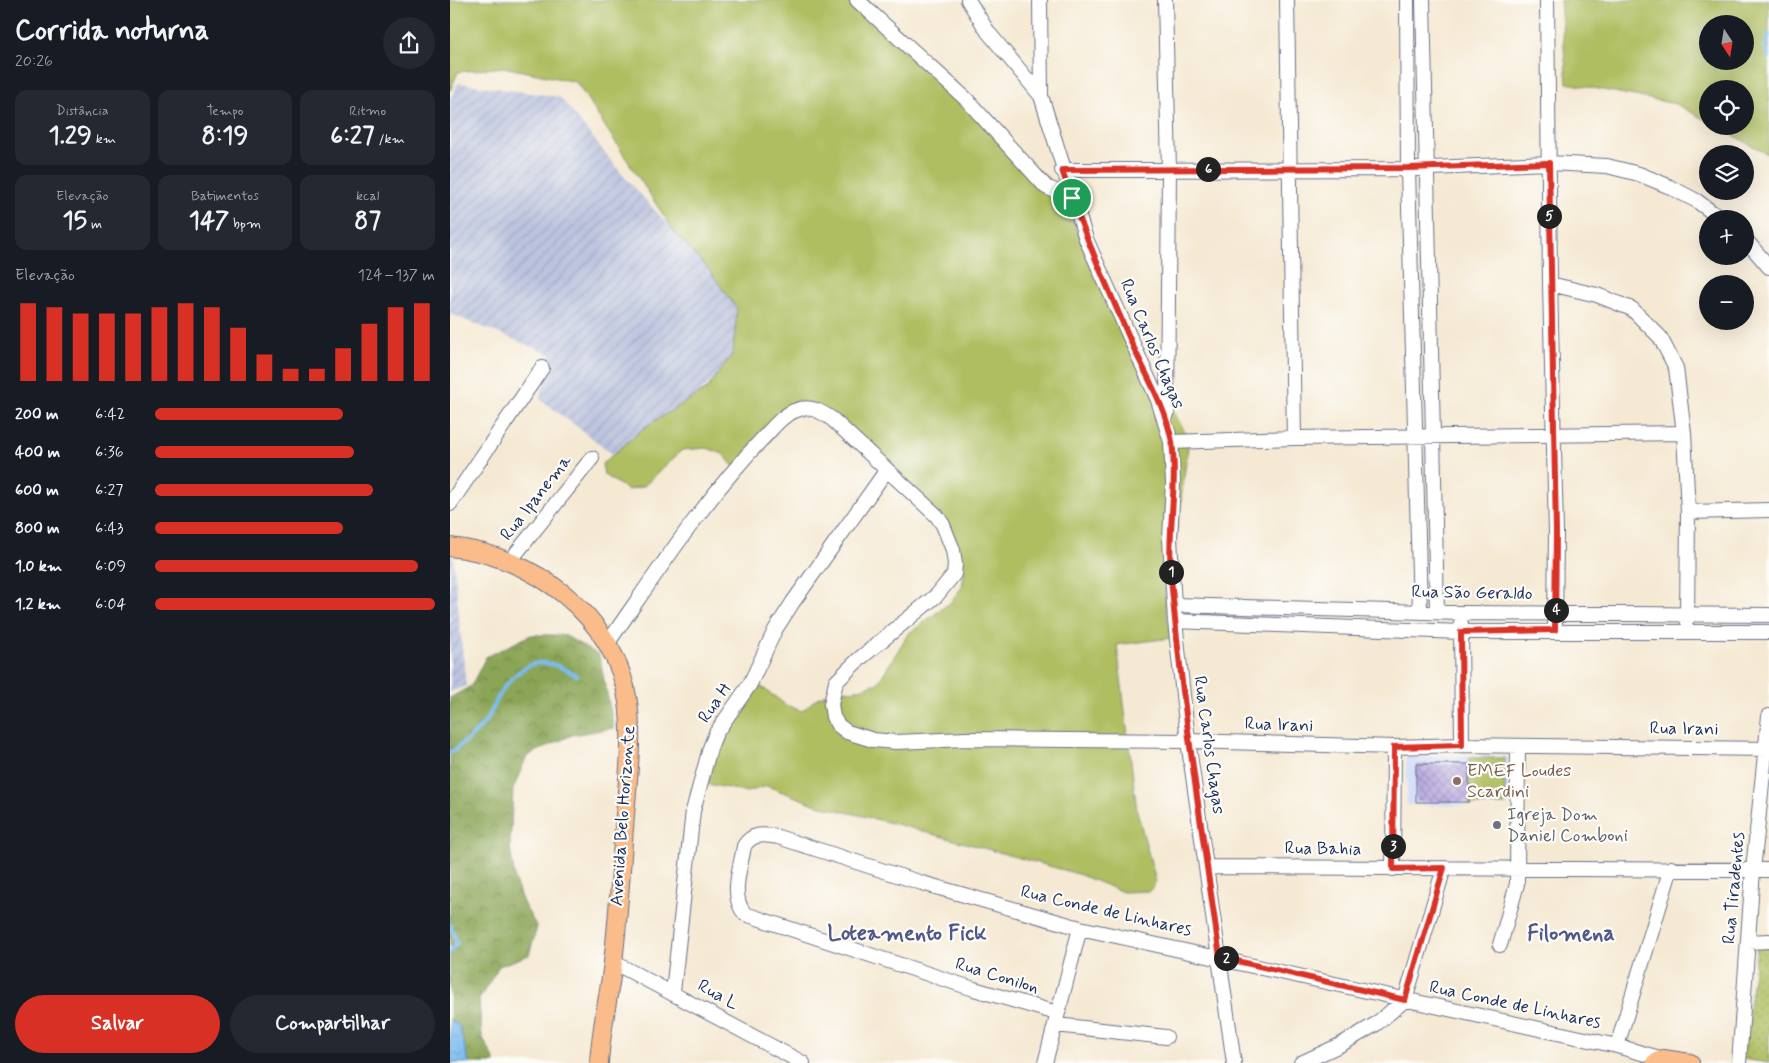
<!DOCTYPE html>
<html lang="pt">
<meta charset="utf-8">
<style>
:root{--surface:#171b24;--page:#242831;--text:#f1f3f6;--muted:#9ea1a6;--accent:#d93025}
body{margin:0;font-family:Mynerve,sans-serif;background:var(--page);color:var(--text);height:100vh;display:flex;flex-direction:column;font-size:19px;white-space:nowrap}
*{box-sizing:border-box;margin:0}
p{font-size:16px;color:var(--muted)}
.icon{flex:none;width:28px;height:28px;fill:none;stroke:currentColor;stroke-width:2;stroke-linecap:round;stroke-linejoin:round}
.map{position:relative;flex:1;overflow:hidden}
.sheet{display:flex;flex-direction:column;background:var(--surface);width:450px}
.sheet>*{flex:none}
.needle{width:32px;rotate:168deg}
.buttons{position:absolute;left:1249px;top:15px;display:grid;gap:10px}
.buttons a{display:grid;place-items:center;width:55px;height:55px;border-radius:50%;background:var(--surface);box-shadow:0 5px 20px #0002;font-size:25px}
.pin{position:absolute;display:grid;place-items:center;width:42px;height:42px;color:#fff;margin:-21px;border:2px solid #fff;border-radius:50%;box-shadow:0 1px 5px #0007}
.km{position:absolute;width:25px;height:25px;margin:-12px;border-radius:50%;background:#222;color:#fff;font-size:14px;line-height:25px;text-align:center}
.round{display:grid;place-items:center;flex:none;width:52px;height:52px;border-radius:26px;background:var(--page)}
.overview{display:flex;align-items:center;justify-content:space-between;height:85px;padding:0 15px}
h1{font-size:28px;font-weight:700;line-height:38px}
.stats{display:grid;grid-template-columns:repeat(3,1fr);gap:8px;height:85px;padding:5px 15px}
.stats div{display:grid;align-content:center;border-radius:12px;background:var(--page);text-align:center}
.stats b{font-size:25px;font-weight:700}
.stats small{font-size:14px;font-weight:400}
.stats p{font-size:14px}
.chart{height:140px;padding:10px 15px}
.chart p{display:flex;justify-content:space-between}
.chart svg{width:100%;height:90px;margin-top:5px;stroke:var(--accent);stroke-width:6}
.primary-button{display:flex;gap:10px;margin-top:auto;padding:10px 15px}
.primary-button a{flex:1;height:58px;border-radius:30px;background:var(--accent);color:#fff;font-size:20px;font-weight:700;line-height:58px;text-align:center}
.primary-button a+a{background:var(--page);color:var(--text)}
ul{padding:0 15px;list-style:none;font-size:16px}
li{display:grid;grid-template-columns:80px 60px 1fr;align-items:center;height:38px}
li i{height:12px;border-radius:6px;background:var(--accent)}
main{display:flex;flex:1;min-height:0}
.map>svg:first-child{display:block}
.built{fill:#d1d9f9}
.industrial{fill:url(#industrial-furrows)}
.grass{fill:#afbe61;stroke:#657660;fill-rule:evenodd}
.forest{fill:url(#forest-crowns);stroke:#536a5a}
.park{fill:url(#park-dots);stroke:#657660}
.water{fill:url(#water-ripples);stroke:#4b76a7}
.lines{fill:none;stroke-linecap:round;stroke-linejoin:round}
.stream{stroke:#7bbcf0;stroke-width:4}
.building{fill:url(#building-cross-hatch)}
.minor-casing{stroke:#677087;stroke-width:16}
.major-casing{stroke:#677087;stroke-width:20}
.minor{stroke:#fff;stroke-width:14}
.major{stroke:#f9bc8a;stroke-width:18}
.route-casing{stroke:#fff;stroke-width:10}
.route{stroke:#d93025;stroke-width:6}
.education-dot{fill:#8d6e63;stroke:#fdfcf7;stroke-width:2}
.worship-dot{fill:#6b7280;stroke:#fdfcf7;stroke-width:2}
.labels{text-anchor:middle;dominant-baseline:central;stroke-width:4.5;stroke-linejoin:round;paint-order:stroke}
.street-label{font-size:18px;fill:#1b2f5e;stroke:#fdfcf7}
.education-label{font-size:18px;fill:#785e54;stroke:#fdfcf7;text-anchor:start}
.worship-label{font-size:18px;fill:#5b616d;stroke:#fdfcf7;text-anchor:start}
.district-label{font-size:22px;font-weight:bold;fill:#50588b;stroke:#fdfcf7}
</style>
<main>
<section class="sheet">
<div class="overview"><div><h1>Corrida noturna</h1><p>20:26</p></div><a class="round"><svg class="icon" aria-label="share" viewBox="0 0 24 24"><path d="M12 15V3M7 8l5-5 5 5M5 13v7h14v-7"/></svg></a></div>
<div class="stats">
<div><p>Distância</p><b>1.29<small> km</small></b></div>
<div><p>Tempo</p><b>8:19</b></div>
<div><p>Ritmo</p><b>6:27<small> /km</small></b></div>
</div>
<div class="stats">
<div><p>Elevação</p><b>15<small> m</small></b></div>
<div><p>Batimentos</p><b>147<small> bpm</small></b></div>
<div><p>kcal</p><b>87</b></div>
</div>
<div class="chart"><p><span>Elevação</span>124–137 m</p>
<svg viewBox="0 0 160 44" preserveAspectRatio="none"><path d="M5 44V6M15 44V8M25 44V11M35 44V11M45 44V11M55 44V8M65 44V6M75 44V8M85 44V18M95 44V31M105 44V38M115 44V38M125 44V28M135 44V16M145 44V8M155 44V6"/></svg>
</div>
<ul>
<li><b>200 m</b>6:42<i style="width:67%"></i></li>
<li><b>400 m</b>6:36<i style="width:71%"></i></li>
<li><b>600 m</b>6:27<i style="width:78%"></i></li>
<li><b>800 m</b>6:43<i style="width:67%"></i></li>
<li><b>1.0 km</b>6:09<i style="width:94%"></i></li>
<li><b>1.2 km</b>6:04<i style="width:100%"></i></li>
</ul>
<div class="primary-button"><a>Salvar</a><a>Compartilhar</a></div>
</section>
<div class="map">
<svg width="1319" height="1063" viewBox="0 0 1319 1063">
<defs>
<pattern id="industrial-furrows" width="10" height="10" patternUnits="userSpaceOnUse" patternTransform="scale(1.25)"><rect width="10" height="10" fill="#bbc3de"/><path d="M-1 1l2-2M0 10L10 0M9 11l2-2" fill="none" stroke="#a0a8c1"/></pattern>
<pattern id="forest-crowns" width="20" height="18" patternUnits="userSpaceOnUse" patternTransform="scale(1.25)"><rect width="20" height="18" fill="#8ba557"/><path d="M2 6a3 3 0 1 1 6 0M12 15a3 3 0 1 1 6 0" fill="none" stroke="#71874b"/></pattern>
<pattern id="park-dots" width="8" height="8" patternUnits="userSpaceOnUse" patternTransform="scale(1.25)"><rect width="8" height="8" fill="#afbe61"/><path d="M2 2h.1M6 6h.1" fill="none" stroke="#8e9b53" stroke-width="1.8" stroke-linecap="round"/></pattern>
<pattern id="water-ripples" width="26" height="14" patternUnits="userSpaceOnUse" patternTransform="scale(1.25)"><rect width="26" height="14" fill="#7bbcf0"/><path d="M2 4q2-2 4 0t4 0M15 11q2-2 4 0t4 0" fill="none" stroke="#6499c6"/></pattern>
<pattern id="building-cross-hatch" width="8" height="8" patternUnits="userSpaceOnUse" patternTransform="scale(1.25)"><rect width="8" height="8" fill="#b3a3df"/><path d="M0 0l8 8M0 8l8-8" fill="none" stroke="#9185b8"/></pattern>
</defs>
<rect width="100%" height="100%" fill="#fdfcf7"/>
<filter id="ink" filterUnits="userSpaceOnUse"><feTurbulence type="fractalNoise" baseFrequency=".02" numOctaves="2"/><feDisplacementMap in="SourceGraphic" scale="10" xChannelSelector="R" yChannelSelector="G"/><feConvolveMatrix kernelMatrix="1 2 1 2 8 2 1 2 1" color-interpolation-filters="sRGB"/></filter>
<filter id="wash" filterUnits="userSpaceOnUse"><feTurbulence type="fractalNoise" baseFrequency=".0096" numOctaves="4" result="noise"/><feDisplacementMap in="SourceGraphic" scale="20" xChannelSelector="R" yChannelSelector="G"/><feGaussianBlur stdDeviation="1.12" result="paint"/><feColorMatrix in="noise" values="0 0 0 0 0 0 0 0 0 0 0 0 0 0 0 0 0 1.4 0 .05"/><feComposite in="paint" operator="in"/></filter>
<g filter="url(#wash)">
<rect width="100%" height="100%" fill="#f5e9d3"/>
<path class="built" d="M956,756l102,1v49l-101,-1z"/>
<path class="industrial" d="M8,83l102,14 62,77 140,154 -133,138 -89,-67 10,-45 -100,-40v-213z
M0,556h3l13,130 -16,6z"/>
<path class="grass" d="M0,0h418l77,72 85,92 20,16 139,260 -16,118 -8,29v18l6,33 -54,7 20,166 19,70 -6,10 -27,1 -45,-18 -182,-50 -79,-19 -50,-19 -20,6 -39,-8 5,-24 21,-33 21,-45 31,23 16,6 15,-13 21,-9 15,2 25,-8 30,-49 43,-32 11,-15 2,-13 -4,-21 -25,-38 -113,-105 -21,-1 -19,14 -19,28 -28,17 -12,-14 -16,-6 -25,2 -38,36 -16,4 -24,-15 -2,-11 43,-37 62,-38 26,-36 4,-44 -27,-38 -35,-38 -99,-151 -73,-15 -45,5 -8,19z
M1110,0h209v155l-52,-29h28v-37h-37l-1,32 -31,-17 -109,-21zM1258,24h37v37h-37z
M1019,758h36v47h-36z"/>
<path class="forest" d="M81,635h33l35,20 15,73 -42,7 -45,21 -14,33 -3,58 5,34 8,22 14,24 -8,28 -30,11 -20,34 3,36 14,27h-27l-10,-37 -9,-6v-322l21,-12 15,-29z"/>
<path class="park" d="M1307,948h12v115l-27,-4z"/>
<path class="water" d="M0,1020l9,6 10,37h-19z"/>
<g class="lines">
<path class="stream" d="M1319,35l-4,12 4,11
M0,753c13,-9 25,-18 35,-31 8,-10 11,-24 19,-34 23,-30 40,-32 72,-13
M0,925l7,18 -7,9"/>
</g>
<g id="blocks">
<path class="building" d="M966,764h53v38h-53z"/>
</g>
</g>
<g filter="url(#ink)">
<use href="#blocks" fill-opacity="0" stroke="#677087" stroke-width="1"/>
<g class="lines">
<g class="minor-casing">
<path id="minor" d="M407,0l109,99 80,88 26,11
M518,0l20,32 53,64 45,143 72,161 13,42 2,41 -3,56 5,82 13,120 46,322
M590,0l1,96
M715,0l4,170 -2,244
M837,0l7,438
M957,0l1,169 12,442
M973,0l14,611
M1097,0l3,284 6,248 -1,98
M612,170l346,-1 141,-6 58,3 32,8 29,12 29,15 24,18
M1295,239l24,28
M1100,284l47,11 35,14 28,28 16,31 8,65 4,79 -1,108
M721,442l123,-4 390,-5
M0,504l92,-136
M1238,512l81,-2
M60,561l82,-103
M725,605l286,8 308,2
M725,621l286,11h308
M1011,623l1,122
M157,644c49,-70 96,-143 156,-206 10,-10 20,-24 34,-28 13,-5 25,2 35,9l105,97 6,9 10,25 2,14 -1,10 -17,21 -79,65 -22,22 -5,22 2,13 5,8 9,7 26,8 23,2 70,-3 222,2 206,6 68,-2 307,4
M758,867l561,3
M943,869l1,-122
M1298,942l21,-1
M1050,945l17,-61 1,-138
M163,962l190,101
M223,992l20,-181 17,-63 6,-15 34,-49 25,-54 18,-28 93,-131
M607,1013l-83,-24 -229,-75c-16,-18 -4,-47 -1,-68 8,-13 20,-12 34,-9l144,46 158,45 537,118 46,13
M606,1025l110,12
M1167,1046l54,-178
M595,1063l35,-135
M851,1063l39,-18 36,-21 29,-24 39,-132
M1289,1063l14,-193 16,-154"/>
</g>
<g class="major-casing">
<path id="major" d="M0,547c82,8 166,69 178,155 5,37 0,76 -3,113 -4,49 -6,98 -12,147 -4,34 -12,67 -14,101
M1205,1063l8,-4 27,4"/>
</g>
<use href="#minor" class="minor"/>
<use href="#major" class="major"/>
</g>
</g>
<g class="lines" filter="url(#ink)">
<g class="route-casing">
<path id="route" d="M1099,163l7,369 -1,98 -94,2 1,113 -68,2 -1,122 51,-1 -39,132 -185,-43c-18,-127 -38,-253 -49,-380 -4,-45 7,-90 1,-135 -6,-34 -26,-67 -40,-98 -25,-58 -50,-114 -70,-174l346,-2z"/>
</g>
<use href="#route" class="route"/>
</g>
<circle class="education-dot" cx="1007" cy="781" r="5"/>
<circle class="worship-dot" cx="1047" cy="825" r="5"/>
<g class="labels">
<g class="street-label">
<text transform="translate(702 344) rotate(67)">Rua Carlos Chagas</text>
<text transform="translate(86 498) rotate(-52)">Rua Ipanema</text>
<text transform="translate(1022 593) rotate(1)">Rua São Geraldo</text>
<text transform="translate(265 703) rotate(-56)">Rua H</text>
<text transform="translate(829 725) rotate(2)">Rua Irani</text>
<text transform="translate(1234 729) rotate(1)">Rua Irani</text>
<text transform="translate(759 745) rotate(82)">Rua Carlos Chagas</text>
<text transform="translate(173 816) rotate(-86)">Avenida Belo Horizonte</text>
<text transform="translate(873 849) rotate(1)">Rua Bahia</text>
<text transform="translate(1284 888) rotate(-85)">Rua Tiradentes</text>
<text transform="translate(656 911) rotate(13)">Rua Conde de Linhares</text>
<text transform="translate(547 976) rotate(17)">Rua Conilon</text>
<text transform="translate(268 995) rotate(29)">Rua L</text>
<text transform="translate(1065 1005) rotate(12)">Rua Conde de Linhares</text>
</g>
<g class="education-label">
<text x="1017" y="771">EMEF Loudes<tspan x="1017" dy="21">Scardini</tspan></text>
</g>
<g class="worship-label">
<text x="1057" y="815">Igreja Dom<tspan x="1057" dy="21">Daniel Comboni</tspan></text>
</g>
<g class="district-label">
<text x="457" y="934">Loteamento Fick</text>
<text x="1121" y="934">Filomena</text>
</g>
</g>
</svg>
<div class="buttons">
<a><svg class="needle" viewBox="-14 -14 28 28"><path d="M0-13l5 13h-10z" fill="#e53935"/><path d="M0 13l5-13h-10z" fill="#9ea1a6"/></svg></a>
<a><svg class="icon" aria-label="locate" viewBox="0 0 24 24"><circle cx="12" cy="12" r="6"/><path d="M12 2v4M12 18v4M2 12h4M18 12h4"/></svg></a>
<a><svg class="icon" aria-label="layers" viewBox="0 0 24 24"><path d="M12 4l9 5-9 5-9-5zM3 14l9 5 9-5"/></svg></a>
<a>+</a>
<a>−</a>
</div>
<div class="pin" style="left:622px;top:198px;background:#1e9e55"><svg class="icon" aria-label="arrive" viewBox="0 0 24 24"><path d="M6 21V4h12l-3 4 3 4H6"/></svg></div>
<b class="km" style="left:721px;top:572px">1</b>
<b class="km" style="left:776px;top:958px">2</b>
<b class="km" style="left:943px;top:846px">3</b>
<b class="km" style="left:1106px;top:610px">4</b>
<b class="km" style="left:1099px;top:216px">5</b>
<b class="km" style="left:758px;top:169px">6</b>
</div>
</main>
